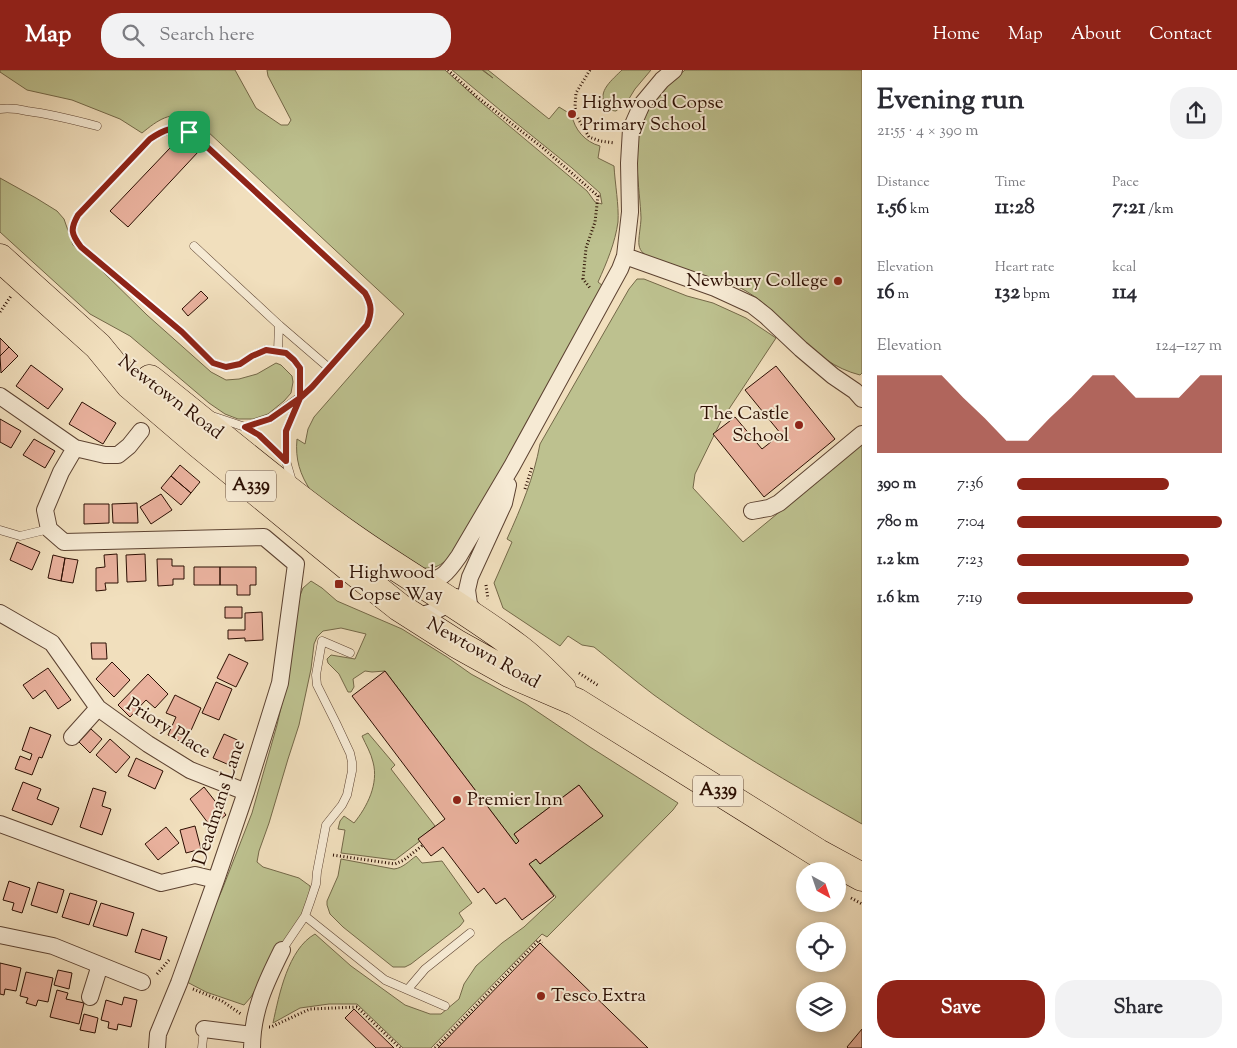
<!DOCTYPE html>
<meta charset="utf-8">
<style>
:root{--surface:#fff;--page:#f2f2f3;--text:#2b2b33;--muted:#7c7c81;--accent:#8f2418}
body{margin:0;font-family:"Sorts Mill Goudy",serif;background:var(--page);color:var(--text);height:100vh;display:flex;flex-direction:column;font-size:19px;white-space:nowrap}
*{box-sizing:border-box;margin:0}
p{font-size:16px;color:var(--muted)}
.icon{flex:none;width:28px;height:28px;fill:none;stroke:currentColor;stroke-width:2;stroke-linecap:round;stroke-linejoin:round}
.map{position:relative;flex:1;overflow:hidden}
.sheet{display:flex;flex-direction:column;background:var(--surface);width:375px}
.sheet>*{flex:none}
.needle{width:32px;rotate:140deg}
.tools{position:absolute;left:796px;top:792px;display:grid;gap:10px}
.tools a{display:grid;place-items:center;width:50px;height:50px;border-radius:50%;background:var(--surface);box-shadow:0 2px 12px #0003;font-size:25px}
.pin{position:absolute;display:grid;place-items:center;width:42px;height:42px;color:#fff;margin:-21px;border-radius:10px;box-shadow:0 2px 8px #0006}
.round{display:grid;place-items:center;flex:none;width:52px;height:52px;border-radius:20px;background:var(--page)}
.head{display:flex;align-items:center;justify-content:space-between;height:85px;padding:0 15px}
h1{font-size:28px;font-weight:700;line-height:38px}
.stats{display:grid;grid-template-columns:repeat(3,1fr);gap:8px;height:85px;padding:5px 15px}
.stats div{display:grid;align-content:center}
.stats b{font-size:21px;font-weight:700}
.stats small{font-size:14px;font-weight:400}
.stats p{font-size:14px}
.chart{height:140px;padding:10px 15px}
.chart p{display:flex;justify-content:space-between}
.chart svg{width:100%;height:90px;margin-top:5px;fill:var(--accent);opacity:.7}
.action{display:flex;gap:10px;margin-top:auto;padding:10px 15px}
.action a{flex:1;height:58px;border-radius:20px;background:var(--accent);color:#fff;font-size:20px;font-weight:700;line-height:58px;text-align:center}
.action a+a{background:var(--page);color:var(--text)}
ul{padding:0 15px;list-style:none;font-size:16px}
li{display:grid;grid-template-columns:80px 60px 1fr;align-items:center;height:38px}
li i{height:12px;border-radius:6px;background:var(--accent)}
header{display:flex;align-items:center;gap:30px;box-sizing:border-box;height:70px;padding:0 25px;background:var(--accent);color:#fff}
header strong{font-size:24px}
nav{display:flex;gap:28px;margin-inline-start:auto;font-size:18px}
.search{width:350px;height:45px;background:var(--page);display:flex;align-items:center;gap:12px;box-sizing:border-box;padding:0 18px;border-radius:20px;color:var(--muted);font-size:19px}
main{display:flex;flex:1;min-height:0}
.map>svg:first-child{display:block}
.green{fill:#bdc18f;stroke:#746848}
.building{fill:#e9b19d;stroke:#2b0e02}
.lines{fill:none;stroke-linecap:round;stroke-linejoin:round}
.lane-casing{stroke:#5c4231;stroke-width:9}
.street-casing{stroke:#5c4231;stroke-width:18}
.highway-casing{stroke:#2b0e02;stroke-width:29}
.path{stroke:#2b0e02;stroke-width:3;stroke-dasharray:1 2.5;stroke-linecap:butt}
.lane{stroke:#f6ead4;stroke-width:8}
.street{stroke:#f6ead4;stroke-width:16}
.highway{stroke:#f1dfbd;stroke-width:28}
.route-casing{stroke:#fff;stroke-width:10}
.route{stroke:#8f2418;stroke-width:6}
.poi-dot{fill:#8f2418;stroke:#f6ead4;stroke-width:2}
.labels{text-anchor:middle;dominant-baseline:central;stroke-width:4;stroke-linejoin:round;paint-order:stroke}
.shield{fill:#f6ead4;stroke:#685041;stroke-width:1}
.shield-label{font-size:18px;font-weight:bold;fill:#2b0e02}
.poi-label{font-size:19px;fill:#2b0e02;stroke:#f6ead4;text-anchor:start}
.street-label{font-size:19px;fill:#2b0e02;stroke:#f6ead4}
</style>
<header>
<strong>Map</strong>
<div class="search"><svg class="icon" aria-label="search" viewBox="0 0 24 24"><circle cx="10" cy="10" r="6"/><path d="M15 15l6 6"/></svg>Search here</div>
<nav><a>Home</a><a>Map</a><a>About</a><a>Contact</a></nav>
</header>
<main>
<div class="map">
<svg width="862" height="978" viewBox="0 0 862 978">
<rect width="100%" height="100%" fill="#f1dfbd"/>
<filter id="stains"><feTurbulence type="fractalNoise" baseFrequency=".004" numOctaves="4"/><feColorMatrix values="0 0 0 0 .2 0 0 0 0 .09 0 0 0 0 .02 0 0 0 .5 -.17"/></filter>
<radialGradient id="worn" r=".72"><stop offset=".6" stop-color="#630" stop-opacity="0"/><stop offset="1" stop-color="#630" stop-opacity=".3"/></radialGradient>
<path class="green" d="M0,0h235l21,38 25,17h7l3,-5 -23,-44 -1,-6h178l38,34 104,87 8,11 7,2 -2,-11 -28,-25 -72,-58 -48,-40h30l11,8 -10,-8h5l61,49 10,-12 13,8c2,14 13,27 28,31l-2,12 16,8c1,18 5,39 4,56 -3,21 -11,40 -20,60l5,4 -145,262c-16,17 -21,24 -46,18l-101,-75c-11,-16 -16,-32 -14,-52l8,5 3,-15 6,-12 90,-103 -212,-197c-22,-6 -34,3 -50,16l-22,-14 -48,-19 -45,-10 -27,-18z
M622,0h29l-16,19 -8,13 -11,9c-4,0 -7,-2 -10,-6 -10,-13 7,-26 16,-35z
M685,0h177v303l-2,2c-51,-13 -72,-59 -114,-84 -12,-7 -26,-11 -40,-15 -18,-6 -36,-12 -55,-18 -6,-3 -11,-6 -12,-13 -1,-6 2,-20 2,-27 -1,-30 -10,-71 3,-99 8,-19 25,-35 41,-49z
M0,108l36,20 21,13 7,8 9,26 24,21 50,49 64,57 15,8 13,-1 18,-5 19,-11 5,2 11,11 1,6 -2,11 -7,8 -16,13 -15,5h-15l-13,-5 -16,-11 -79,-67 -40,-22 -90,-82z
M637,209h7l43,17 26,7 33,15 30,20 -55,83 -26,53 -2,14 50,54 119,-98v380c-71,-40 -142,-81 -208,-129 -20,-15 -40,-32 -60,-48l-12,-2 -14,-9 -8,10 -57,-38 -9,-25 18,-41 -5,-3c14,-31 27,-62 33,-95l89,-155z
M311,511l11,7 15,13 65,28 45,28 24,17 55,30 64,43 88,56 -5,7 -126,127 -5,-3 -111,114h-28l-46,-44h-28l-29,4 -27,15c6,-28 15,-74 42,-89l36,32 54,39 25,9h11l18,-15 5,-15 12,-18 26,-23 22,-16 32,-30 -27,-33 7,-5 4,5 63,-48 -24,-31 -65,49 5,7 -3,3 -131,-173 -13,1 -7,-1 -12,8 1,8 -3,5h-3l-9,-18 -11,-11 -1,-4 4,-4 24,4 11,-25 -25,-6 -18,3 -6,6 -3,7 -3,25 -12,56 -11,34 -19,64 -10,28 -2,11 6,5 36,11 11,8 1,10 -8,17 -30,46 -22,38 -7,8 -38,-13 -19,-10 8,-31 27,-61 30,-77 25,-88 12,-53 8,-69 6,-15z
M368,663l27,32 -4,4 44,57 -16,13 1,2 -25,19 -54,-7 4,-23 -7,-1 2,-8 4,-5 10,7c13,-16 25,-39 19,-61 -2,-9 -7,-17 -11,-26z
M416,786l6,7 20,-2 30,42 -13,10 5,8 -4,5 -49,38 -6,3h-12l-50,-40 -13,-13 -3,-9v-4l11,-25 3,-17 53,10c9,-1 15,-8 22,-13z"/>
<path class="building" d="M179,72l11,3 9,6 -71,76 -18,-16 60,-63 5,-5z
M201,221l7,7 -20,18 -6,-7z
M0,268l9,9 -9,9z
M9,277l9,9 -17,17 -1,-17z
M31,295l32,24 -15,20 -32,-23z
M776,296l59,73 -71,58 -51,-63 22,-17 27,32 19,-15 -36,-44z
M82,332l34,21 -13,21 -34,-20z
M0,349l21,12 -10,17 -11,-6z
M34,369l21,12 -10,17 -22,-13z
M180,395l20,17 -9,11 -20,-17z
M171,406l20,17 -10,12 -20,-17z
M161,424l11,16 -21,14 -11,-17z
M137,433l1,20h-25l-1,-19z
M84,434h25v19l-25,1z
M17,472l23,10 -8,18 -22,-10z
M117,484l1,29h-13l1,7 -10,1v-23l9,-1 -1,-12z
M145,484l1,27 -19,1 -1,-27z
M53,485l12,3 -4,23 -13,-3z
M65,488l13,2 -5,23 -12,-2z
M157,489h15v7h12v13h-11v6l-15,1z
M194,497h26v18h-26z
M220,497h36v18h-6v10h-13v-10h-17z
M225,537h17v11h-17z
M262,542l1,28 -18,1v-3l-17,1v-9h17v-17z
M91,573h15l1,16h-15z
M229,584l19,9 -12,24 -19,-9z
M112,592l18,18 -16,17 -18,-18z
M48,598l23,32 -13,9 -13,-19 -12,9 -10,-14z
M385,601l131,173 3,-3 -5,-7 65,-49 24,31 -63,48 -4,-5 -7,5 25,32 -32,24 -17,-22 -9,6 -12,-16 -6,5 -35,-46 -12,9 -13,-17 27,-20 -93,-123z
M148,604l20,20 -13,14 -9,-8 -16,17 -12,-12z
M216,612l16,7 -13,31 -17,-7z
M175,625l26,13 -16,36 -17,-9 8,-18 -10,-4z
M30,657l21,8 -9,23 -3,-1 -7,18 -17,-6 5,-13 10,4 2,-6 -10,-4z
M91,659l11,10 -12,14 -11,-11z
M224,664l20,9 -10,24 -21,-9z
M110,669l20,18 -14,16 -20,-18z
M136,688l27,13 -8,18 -27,-13z
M23,712l18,7 -4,10 22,9 -7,17 -40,-15z
M204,717l22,28 -15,12 -21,-28z
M93,718l13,4 -4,14 9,3 -9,26 -22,-8z
M195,756l6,23 -15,4 -6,-23z
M166,757l13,16 -21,17 -13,-16z
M9,811l21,7 -8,25 -10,-3 2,-7 -11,-3z
M38,812l26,8 -7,23 -26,-8z
M70,823l27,8 -8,24 -27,-8z
M101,833l33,10 -7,23 -34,-10z
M142,859l25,8 -7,23 -25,-8z
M540,873l108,105h-210z
M0,893l21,5 -5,23 -11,-2 -1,6 -4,-1z
M58,900l14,3 -3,16 -15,-4z
M26,902l27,6 -5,24 -10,-2 -2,6 -10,-3 2,-5 -8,-2z
M57,920l11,3 -2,6 18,4 -5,21 -29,-7z
M124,927l13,3 -6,27 -13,-3 -1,6 -9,-2 1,-6 -8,-2 5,-20 16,5z
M354,939l40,39h-18l-31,-30z
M84,944l14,4 -3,15 -15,-3z
M862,959v19h-14l-1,-1z"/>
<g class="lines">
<g class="lane-casing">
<path id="lane" d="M0,39c9,-1 18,0 27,2 24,3 47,9 70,15
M194,176l85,79 50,43
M278,281l1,-26
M212,346l33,11 14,8 27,26
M245,357l25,-8 30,-22 12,-10 55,-62c5,-13 5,-20 -2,-32l-160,-148c-21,-17 -29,-23 -55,-6l-72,76c-8,14 -7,19 3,32l101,85 31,31 13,4 14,-3 12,-8 14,-6 20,3 8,7 6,8v29l-14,34v30l5,17 3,5
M0,460l20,6 29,-7
M305,846l80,64 60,26
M282,880l23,-34 5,-14 6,-18 1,-12 9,-47 16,-20 5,-10 5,-24v-9l-2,-9 -14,-30 -19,-38 -1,-10 6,-34 28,12
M408,919l17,-20 45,-36
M202,978l2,-19"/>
</g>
<g class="street-casing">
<path id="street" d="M625,186l90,32 37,17 14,11 35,33 32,27 22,15 7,8
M0,326l75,52 -14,24 -16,38 4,19 15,13 200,-5 32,27 -16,119 -34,109 -30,88 -37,103 -21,51 -1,14
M75,378l30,7h13l11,-9 12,-15
M752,441l17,-3 10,-5 83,-69
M419,509c21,5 29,-7 40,-23l53,-90 108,-197 5,-13 5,-44 -1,-49 2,-34 11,-25 20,-24 12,-10
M0,543l52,30 46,65 50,36 42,26 56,22
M476,545l-7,-11 -2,-14 3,-13 34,-74 4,-18
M413,546c17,-1 31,-8 43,-19
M72,667l26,-29
M0,754l161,59 34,-8 21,5
M0,865l53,11 89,36
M90,927l10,-32
M204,959l48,6
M252,978c0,-37 14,-66 30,-98"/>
</g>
<g class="highway-casing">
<path id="highway" d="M0,188l98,88 32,39 69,59 151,124 49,39 58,37 54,30 65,28 242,151 44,24
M150,309c67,53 133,110 203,159 54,38 112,70 165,110 16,12 30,27 44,41"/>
</g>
<path class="path" d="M448,0l28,26 67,52 55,48 -3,26 -9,26 -3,31 7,9
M590,0l-14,23 -1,13 1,9 13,22 11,4 15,2
M0,242l11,-16
M525,419l7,-22
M486,515l2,14
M579,603l20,13
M333,785l62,9 9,-4 19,-15
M851,828l11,6
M157,904l12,-14
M193,919l29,12 19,13
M269,957h2l39,-18 47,-2 43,41
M435,978l104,-108 3,3"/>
<use href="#lane" class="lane"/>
<use href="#street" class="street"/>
<use href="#highway" class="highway"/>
</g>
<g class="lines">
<g class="route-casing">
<path id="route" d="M189,62c-17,-6 -24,-3 -39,7l-72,76c-8,14 -7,19 3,32l101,85 31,31 13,4 14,-3 12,-8 14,-6 20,3 8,7 6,8v30l-14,33v30l-27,-26 -14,-8 25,-8 30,-21 12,-11 55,-62c5,-13 5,-20 -2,-32l-160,-148 -16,-13"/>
</g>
<use href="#route" class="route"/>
</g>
<g class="poi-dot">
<circle cx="572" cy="44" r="5"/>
<circle cx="838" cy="211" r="5"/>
<circle cx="799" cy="355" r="5"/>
<rect x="334" y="509" width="10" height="10" rx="2.5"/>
<circle cx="457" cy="730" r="5"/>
<circle cx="541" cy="926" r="5"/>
</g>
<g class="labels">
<g class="shield">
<rect x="226" y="400.5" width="50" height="31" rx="4"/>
<rect x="693" y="705.5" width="50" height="31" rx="4"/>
</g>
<g class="shield-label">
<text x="251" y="416">A339</text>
<text x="718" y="721">A339</text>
</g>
<g class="poi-label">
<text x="582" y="33">Highwood Copse<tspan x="582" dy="22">Primary School</tspan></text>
<text x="828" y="211" text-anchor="end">Newbury College</text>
<text x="789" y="344" text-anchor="end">The Castle<tspan x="789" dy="22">School</tspan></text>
<text x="349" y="503">Highwood<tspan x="349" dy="22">Copse Way</tspan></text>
<text x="467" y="730">Premier Inn</text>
<text x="551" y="926">Tesco Extra</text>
</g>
<g class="street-label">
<text transform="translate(170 328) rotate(37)">Newtown Road</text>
<text transform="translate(483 584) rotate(29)">Newtown Road</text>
<text transform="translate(168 659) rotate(32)">Priory Place</text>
<text transform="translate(220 733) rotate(-72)">Deadmans Lane</text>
</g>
</g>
<rect width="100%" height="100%" filter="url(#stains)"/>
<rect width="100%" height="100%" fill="url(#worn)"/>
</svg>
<div class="tools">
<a><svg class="needle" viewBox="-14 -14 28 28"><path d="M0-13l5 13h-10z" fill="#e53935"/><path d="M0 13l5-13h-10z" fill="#7c7c81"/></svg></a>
<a><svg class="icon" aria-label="locate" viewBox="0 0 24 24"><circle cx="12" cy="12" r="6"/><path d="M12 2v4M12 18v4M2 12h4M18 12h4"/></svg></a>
<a><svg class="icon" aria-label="layers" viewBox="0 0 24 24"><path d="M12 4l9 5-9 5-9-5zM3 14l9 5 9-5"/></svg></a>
</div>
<div class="pin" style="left:189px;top:62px;background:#1e9e55"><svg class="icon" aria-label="arrive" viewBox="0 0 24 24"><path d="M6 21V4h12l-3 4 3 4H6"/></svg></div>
</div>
<section class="sheet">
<div class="head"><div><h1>Evening run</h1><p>21:55 · 4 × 390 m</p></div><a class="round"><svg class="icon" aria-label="share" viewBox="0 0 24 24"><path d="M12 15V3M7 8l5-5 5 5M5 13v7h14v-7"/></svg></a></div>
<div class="stats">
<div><p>Distance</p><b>1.56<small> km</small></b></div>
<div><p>Time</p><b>11:28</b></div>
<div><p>Pace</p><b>7:21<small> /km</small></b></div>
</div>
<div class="stats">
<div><p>Elevation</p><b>16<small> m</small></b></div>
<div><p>Heart rate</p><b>132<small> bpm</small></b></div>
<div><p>kcal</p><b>114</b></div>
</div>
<div class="chart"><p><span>Elevation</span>124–127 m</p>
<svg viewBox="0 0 160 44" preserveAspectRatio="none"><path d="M0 44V6L10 6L20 6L30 6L40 17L50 27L60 38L70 38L80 27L90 17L100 6L110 6L120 17L130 17L140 17L150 6L160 6V44z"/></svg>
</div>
<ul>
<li><b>390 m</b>7:36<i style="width:74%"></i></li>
<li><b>780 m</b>7:04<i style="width:100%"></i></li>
<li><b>1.2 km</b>7:23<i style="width:84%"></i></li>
<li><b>1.6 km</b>7:19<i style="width:86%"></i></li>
</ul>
<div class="action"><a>Save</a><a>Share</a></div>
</section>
</main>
